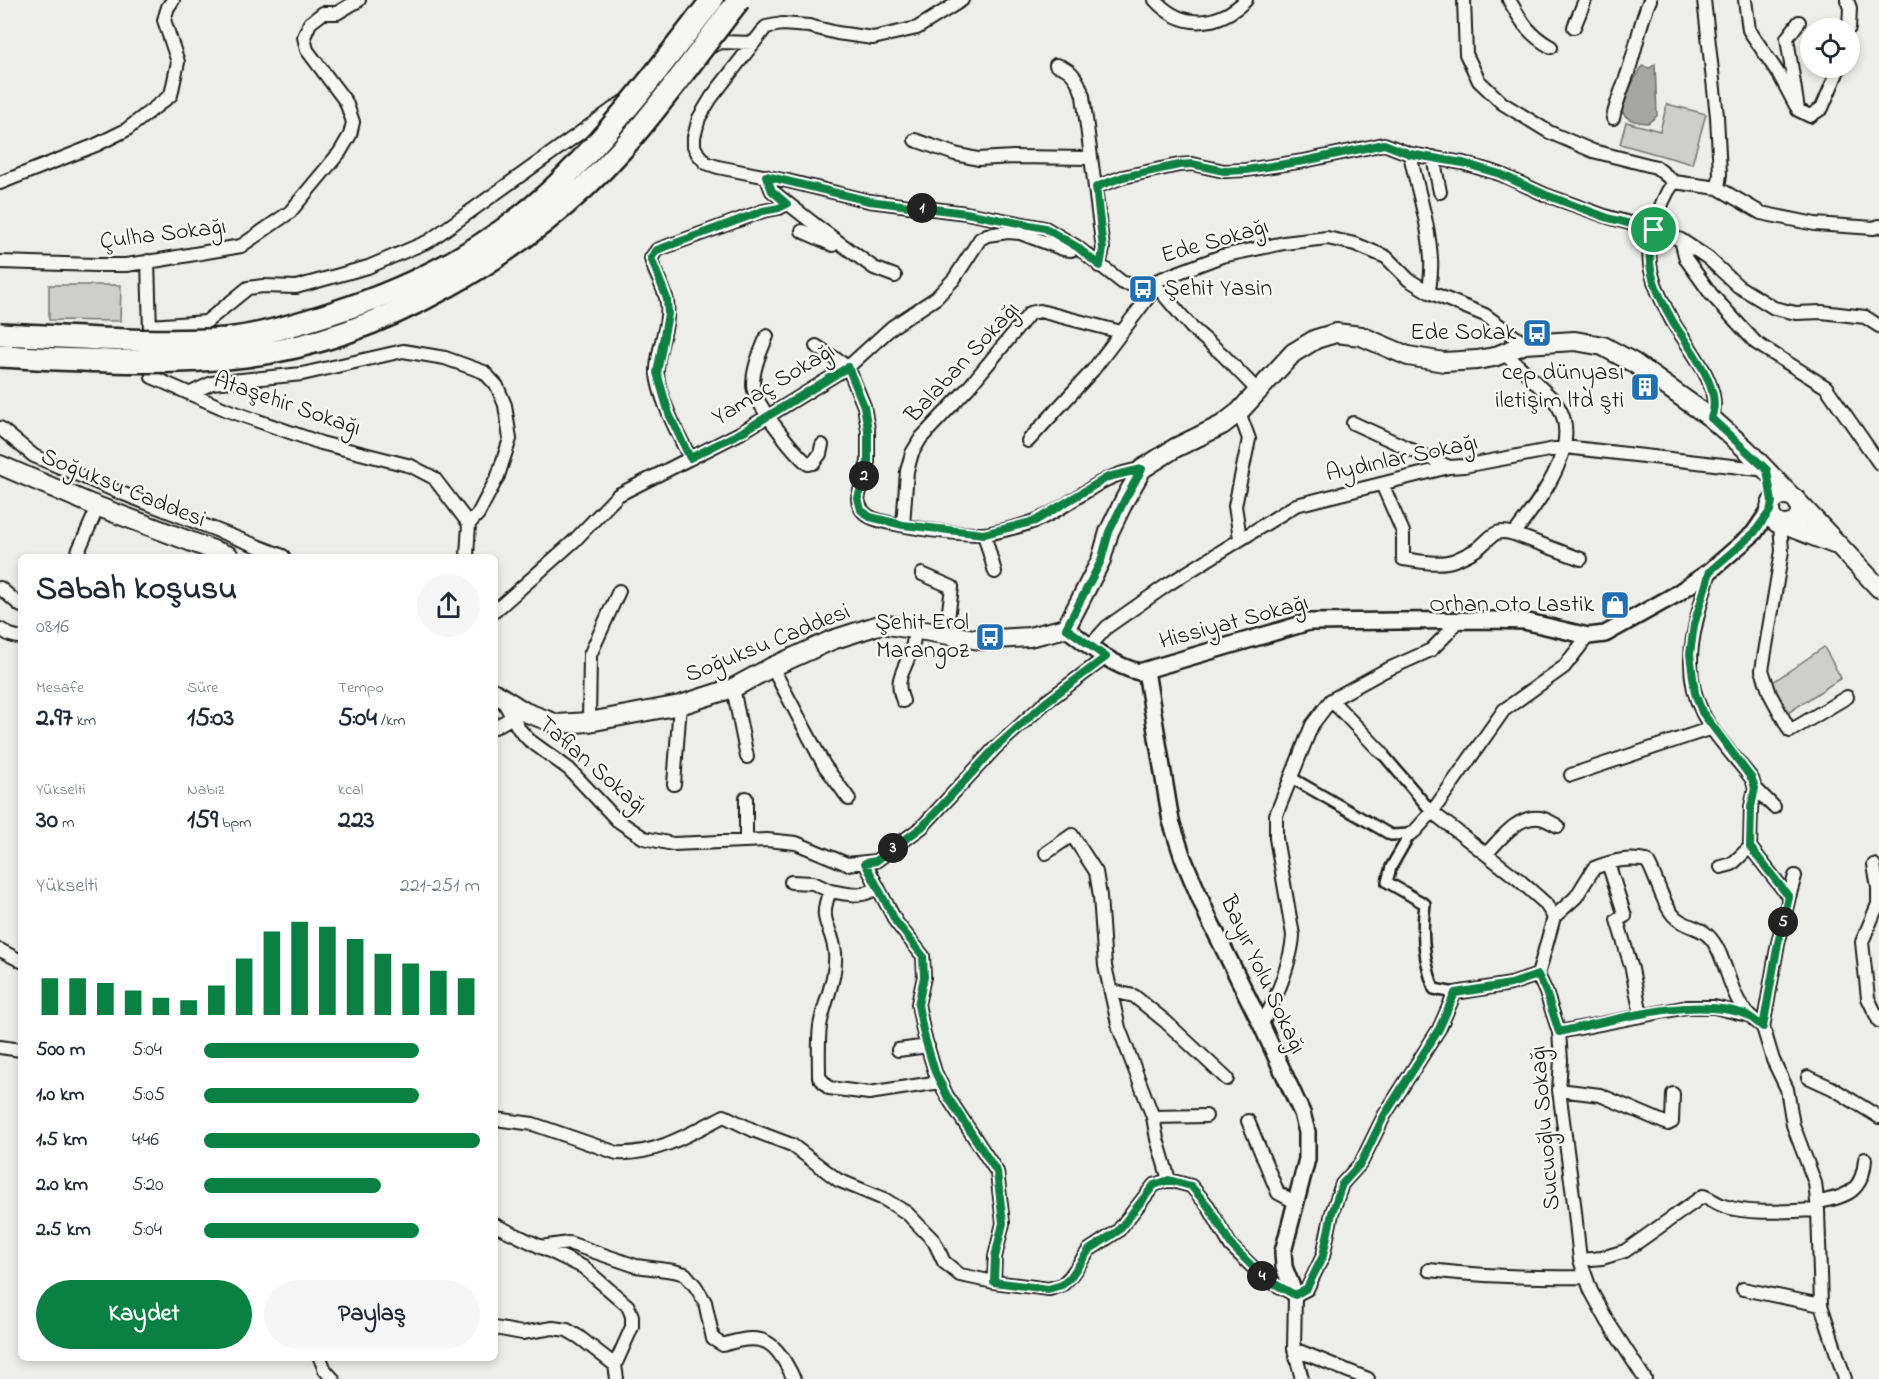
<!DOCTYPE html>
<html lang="tr">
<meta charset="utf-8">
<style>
:root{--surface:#fff;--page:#f6f6f7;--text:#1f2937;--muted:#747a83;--accent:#0b8043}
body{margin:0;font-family:"Indie Flower",sans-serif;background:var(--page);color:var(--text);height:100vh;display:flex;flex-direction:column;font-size:22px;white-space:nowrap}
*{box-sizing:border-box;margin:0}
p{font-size:20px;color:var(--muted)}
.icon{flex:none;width:33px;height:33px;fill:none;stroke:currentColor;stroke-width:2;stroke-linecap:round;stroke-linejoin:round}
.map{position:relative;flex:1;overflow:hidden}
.panel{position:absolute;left:18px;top:554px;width:480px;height:807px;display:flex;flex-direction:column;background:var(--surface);border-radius:9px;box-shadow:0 3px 9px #0003}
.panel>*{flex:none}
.fabs{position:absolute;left:1800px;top:18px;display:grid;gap:12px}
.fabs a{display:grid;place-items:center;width:60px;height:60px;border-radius:50%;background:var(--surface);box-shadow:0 3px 9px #0003;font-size:30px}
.pin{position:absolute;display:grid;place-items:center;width:51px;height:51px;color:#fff;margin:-26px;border:3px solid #fff;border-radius:50%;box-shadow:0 2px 6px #0007}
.km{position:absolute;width:30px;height:30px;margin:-15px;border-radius:50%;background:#222;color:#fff;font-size:16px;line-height:30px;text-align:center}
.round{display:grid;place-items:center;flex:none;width:63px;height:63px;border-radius:32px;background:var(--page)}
.summary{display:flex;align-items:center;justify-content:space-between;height:102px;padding:0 18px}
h1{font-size:33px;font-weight:700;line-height:45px}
.metrics{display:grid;grid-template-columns:repeat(3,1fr);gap:9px;height:102px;padding:6px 18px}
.metrics div{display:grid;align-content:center}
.metrics b{font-size:26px;font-weight:700}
.metrics small{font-size:16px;font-weight:400}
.metrics p{font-size:16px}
.chart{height:168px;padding:12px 18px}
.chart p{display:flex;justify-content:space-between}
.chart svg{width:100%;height:108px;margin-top:6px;stroke:var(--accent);stroke-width:6}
.cta{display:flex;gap:12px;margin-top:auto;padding:12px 18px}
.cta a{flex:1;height:69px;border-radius:36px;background:var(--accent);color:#fff;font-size:24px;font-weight:700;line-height:69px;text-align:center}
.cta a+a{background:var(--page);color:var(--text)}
ul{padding:0 18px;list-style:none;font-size:20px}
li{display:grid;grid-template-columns:96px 72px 1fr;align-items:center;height:45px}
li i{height:15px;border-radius:8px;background:var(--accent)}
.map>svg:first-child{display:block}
.green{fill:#cececb;stroke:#757574;stroke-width:1.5}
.water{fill:#a6a6a3;stroke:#6f6f6d;stroke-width:1.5}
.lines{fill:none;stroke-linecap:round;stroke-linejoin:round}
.pedestrian-casing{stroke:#1c1c1c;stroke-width:14}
.minor-casing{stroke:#1c1c1c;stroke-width:16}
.tertiary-casing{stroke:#1c1c1c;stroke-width:20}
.secondary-casing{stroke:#1c1c1c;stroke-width:22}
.pedestrian{stroke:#f6f6f2;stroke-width:9}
.minor{stroke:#f6f6f2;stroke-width:12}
.tertiary{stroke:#f6f6f2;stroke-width:15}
.secondary{stroke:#f6f6f2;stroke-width:18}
.trunk-bridge-casing{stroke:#1c1c1c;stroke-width:26;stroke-linecap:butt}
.trunk-bridge{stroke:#f6f6f2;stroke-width:21}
.route-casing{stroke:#fff;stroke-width:12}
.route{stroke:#0b8043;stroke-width:8}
.labels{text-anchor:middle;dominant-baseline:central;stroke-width:5;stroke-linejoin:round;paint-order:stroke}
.street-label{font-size:24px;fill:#1c1c1c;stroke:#f6f6f2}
.poi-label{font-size:24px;fill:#1c1c1c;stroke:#f6f6f2;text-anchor:end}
</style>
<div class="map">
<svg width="1879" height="1379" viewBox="0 0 1879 1379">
<rect width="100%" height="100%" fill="#edede9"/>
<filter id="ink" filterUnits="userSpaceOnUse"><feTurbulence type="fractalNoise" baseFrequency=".0167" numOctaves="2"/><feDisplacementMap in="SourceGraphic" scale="12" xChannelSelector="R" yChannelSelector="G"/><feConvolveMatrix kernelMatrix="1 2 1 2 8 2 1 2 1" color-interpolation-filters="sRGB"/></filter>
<g filter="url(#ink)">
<path class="green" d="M1667,104l39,10 -14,50 -72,-20 6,-22 34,9z
M49,285h72l-1,36 -71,-1z
M1824,647l17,31 -53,35 -18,-29z"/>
<path class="water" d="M1655,64l2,52 -9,7c-13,-1 -21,-2 -28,-14l4,-12 18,-31 8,2z"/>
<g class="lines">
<g class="pedestrian-casing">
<path id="pedestrian" d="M1382,753l50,59
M1290,777l101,58 19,-1
M1410,834l-19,33 -4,15 38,22c-4,29 -1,57 9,85l21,4"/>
</g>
<g class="minor-casing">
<path id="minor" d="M962,0l-45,28 -44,10 -36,-5 -28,-7 -27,-2 -16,3 -55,71 -12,20 -5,19v9l4,8 8,9 12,4 70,14 81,20 97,12 79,15 32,19 46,36 13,2 17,-3 69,-26 62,-13 43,-5 28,6 31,13 23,23 20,12 56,23 40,29
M1155,0c27,30 63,27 91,0
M1464,0l2,54 13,27 23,22 47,29 44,19 63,16 18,15
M1509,0c13,22 19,34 42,47
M1704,0l13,116 3,58 -2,14
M1745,0l4,30 31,46 16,30
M1847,0l3,8 -1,20
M1799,22l-12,16 11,72 12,6 12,-8 17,-40
M1574,27l11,-27
M1056,65c16,3 23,16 27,31l20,153 -4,17
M662,74l21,-15 38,-17 33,1
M1613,118c4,-20 14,-39 19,-59 6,-20 9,-40 18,-59
M915,140l40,14 23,5 35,-2 77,1
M1410,154c7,35 19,69 21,105 1,11 -1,22 -2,33
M1433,157l7,35
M766,176l6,15 46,36 56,41 21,8
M0,183l96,-38 30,-15 45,-35 7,-33 -14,-42 4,-13 5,-7
M1096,187l27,-10 56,-12 13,-1 32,7 22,-1 58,-9 80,-17 26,10 53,9 37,11 46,21 62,22 46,13 27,10 5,19 25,35 45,49 70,44 53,76
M802,231l31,14
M1681,240l27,18 30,28 36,22 22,5 26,-1 43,5 14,9
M148,261l2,70
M0,262l96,3h30l34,-5 81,-14 49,-34 50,-60 10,-17 3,-13 -7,-20 -39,-52 -3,-13 6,-14 13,-10h14l22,-13
M1153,282l39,46 31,27 35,36
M150,326l56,-4 42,-34 15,-2 33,1 72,-20 61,-26 194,-139
M767,336c-6,15 -14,31 -14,49 0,17 41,67 55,79l5,-1 7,-9 2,-9
M816,346l32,21 16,39 4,24v32l-10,36c1,20 21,23 37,26 25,5 61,10 87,10 10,0 43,-9 53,-13 41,-16 60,-46 107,-52
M151,358l1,19 75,33 94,33 90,23 23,12 35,46 -2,32
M191,393l21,-10 90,-9 101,-23 42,7 39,14 13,14 8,19 5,34 -12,37 -20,38 -9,10
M1239,412l10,27 -14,67 5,32
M1711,418c14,-30 -26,-74 -40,-99 -8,-16 -19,-37 -21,-55 -2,-15 2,-27 6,-41 4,-15 8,-28 18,-41l44,6 43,25 54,11 59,4 5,-2
M1353,423l96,44
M0,428l34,28 82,35 167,65
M1028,441l65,-71 63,-83
M690,458c-11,-22 -33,-64 -33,-87 0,-24 13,-44 10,-69 -2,-15 -13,-28 -16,-44l6,-8 106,-39 16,-3 8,-4
M1382,484l21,48v27c17,2 36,7 52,1 7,-3 16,-7 22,-11 14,-10 16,-22 37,-15 23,-31 72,-90 42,-131 -4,-5 -11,-11 -16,-16 -12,-12 -22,-24 -37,-33
M1780,524l2,27 -20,119 8,24 20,37 57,-34
M903,525l4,-54 5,-18 9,-15 48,-51 61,-74 10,-2 81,21
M984,534l11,38
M1514,534l67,25
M76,556l22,-49
M1710,571c-13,46 -31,94 -8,141 11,23 34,46 50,67l3,9 -4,19 -1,40 39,50 -11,46 -15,84 10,33 14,29 6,36 22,58 3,27 3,95 24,74
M922,574l30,13 -6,47
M0,588l21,18
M495,611l79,-70 44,-46 124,-63 106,-65 44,-40 44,-29 18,-19 26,-40 7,-4 21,-3 12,1 43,16 8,1 6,-3
M0,629l10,6 11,3
M1588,636l-24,31 -60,43 -72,102 86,67 27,24 9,14 -16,58 8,17 13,40 2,28 -2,30 15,113 6,57 11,31 17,31 37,57
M1090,646l17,-19 60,-42 129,-80 153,-38 15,-1 101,-19 202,23
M772,667l52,98 25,34
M733,688l14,69
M501,697l18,32 10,11 40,29 48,51 27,18 29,6 94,-4 29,3 51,21 29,-3 46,-34 73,-79 51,-46 60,-45
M1331,700l51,53
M903,701c-8,-21 -1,-26 6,-45 4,-8 5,-19 7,-28
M589,722l1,-67 29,-64
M495,727l16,-9
M1571,775l141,-47
M674,784l6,-79
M1755,788l19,19
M746,798v43
M1410,834l5,-3 17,-19
M1046,853l26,-18 24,37 4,24 5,70 14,62 34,89 4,22 12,41
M1486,854c14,-14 31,-39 54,-36 6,1 12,5 18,8
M865,863l31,59 27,34 1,21 -6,27 6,31 11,37 12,24 50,76 6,51 -8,34 -1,25
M1608,863l17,53 -8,4 15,49 9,46
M1874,865l4,23v16l-16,38 6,56 11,23
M1721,867l11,-3 18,-17
M791,882l22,1 17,8
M878,887c-17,12 -28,7 -48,4 -13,32 2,33 5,62 2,25 -11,49 -15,73 -2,16 -1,35 -1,51l10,11 40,5 71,-11
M1789,897l6,-21
M1554,917l22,-20 18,-29c18,-7 34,-11 53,-7 10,16 16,46 29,57 15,12 28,7 40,28 4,6 6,14 9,21 10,29 13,41 38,60
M0,950l21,11
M1112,991l22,5 31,25 62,58
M1261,1024c14,-19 31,-66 32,-89l-17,-97v-23l36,-90 19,-25 53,-29 47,-21 18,-18 7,-10
M1559,1032l128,-25h27l33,8
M0,1047l21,3
M898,1050l30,-4
M1808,1077l24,11 47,29
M1559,1090l41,5 68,29 4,-2 1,-28
M1153,1117l53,-1
M495,1119l38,5 84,29c39,2 72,-19 107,-37l31,15 37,14 46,35 46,19 23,14 27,28 10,21 16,13 34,7 55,7 13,-4 8,-8 19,-27 29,-19 36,-46 15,-5 22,6 17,20 23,40 33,32 31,17
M1248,1121l30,72 17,9
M1818,1202c29,-5 45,-11 47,-43
M495,1225l88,42 45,39 4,10v11l-17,38
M540,1247l29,-4 67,23 38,5 11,3 11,13 9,15 8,37 10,6c42,-14 52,-4 71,34
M1580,1260l22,-2 23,-7 78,-55c7,2 14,8 21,10 25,9 68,5 94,4
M1429,1270c52,6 104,8 157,7
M1743,1289l78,16
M1295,1295l12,-6 16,-33 9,-43 10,-29 19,-21 23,-47 55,-87 16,-36 56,-9 27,-9
M1295,1295l-1,54 8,30
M495,1328l27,5 31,-5 14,2 12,7 36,28 2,14
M1294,1349l74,30
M320,1358l5,12 8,9"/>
</g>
<g class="tertiary-casing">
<path id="tertiary" d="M1066,628c22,17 45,37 73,44l170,-50 183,-2 32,1 64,15 17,-2 70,-39 35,-24 44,-38 15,-22
M1146,671l25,150 12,37 25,59 53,107 41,89 5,19v27l-24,93 1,15 11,28"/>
</g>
<g class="secondary-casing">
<path id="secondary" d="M0,465l91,39 138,52
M1770 510a15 15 0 1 1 30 0a15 15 0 1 1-30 0Z
M1796,500l83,88
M1785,525l49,19
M495,693l30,19 32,12 32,-2 91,-17 53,-17 39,-21 60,-27 50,-16 98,16 49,-3 37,-9 35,-68 8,-28 16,-33 17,-30 33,-21 47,-23 17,-13 54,-59 23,-14 20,-6 25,3 47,20 36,6 33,-2 17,-3 31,-13 50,-3 28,5 31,17 77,55 36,32 45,47"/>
</g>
<use href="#pedestrian" class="pedestrian"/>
<use href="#minor" class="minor"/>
<use href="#tertiary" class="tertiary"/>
<use href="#secondary" class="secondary"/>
<g class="trunk-bridge-casing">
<path id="trunk-bridge" d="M0,334c75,3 151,10 226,5 32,-3 75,-16 106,-26 83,-26 163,-68 226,-129 57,-56 105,-121 154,-184
M0,356c82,4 163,10 245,0 135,-16 286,-105 376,-206 42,-47 79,-100 118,-150"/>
</g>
<use href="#trunk-bridge" class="trunk-bridge"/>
</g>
</g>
<g class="lines" filter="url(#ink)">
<g class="route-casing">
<path id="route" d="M1384,144l26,10 53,9 37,11 46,21 62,23 46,12c-3,11 -5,20 -4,32 1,18 12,40 21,56 13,25 54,69 40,100l56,52 5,32 -2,9 -16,22 -44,38 -16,54 -4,29 5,39 7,19 50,67 3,9 -4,19 -1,40 39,50 -11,46 -15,84c-5,-4 -12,-10 -18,-13 -55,-18 -130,6 -186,18l-13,-40 -8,-17 -27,9 -56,9 -16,36 -55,87 -23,47 -19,21 -10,29 -9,43 -16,32 -12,7 -31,-17 -32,-32 -24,-40 -17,-20 -22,-6 -15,5 -36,46 -29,19 -19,28 -8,7 -14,4 -54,-7 1,-25 8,-34 -6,-51 -50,-76 -12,-24 -11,-37 -6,-30 6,-28 -1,-21 -27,-34 -31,-59 11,-2 46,-34 73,-79 51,-46 60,-45 -40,-29 35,-67 8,-29 16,-33 17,-30 -34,8 -73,44 -51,13 -81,-9 -33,-8 -9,-7 -3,-12 10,-36v-32l-4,-24 -16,-39 -106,65 -52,26 -21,-44 -12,-41 11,-59 -1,-15 -16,-41 6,-8 106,-39 16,-3 8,-4 -15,-13 -6,-15 103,25 97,12 79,15 32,19 23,19 3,-17 -7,-62 27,-10 56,-12 13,-1 32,7 22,-1 58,-9z"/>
</g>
<use href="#route" class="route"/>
</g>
<defs>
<g id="bus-square" transform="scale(1.5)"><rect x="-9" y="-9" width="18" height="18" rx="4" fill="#1f6fb2" stroke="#f6f6f2"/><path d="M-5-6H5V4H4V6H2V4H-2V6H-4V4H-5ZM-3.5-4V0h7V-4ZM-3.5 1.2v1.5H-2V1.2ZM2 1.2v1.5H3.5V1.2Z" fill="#fff"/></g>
<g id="building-square" transform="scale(1.5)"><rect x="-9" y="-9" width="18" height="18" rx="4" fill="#1f6fb2" stroke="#f6f6f2"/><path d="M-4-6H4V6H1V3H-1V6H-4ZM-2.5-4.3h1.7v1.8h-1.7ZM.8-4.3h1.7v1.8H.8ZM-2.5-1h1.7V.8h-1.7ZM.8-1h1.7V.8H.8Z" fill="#fff"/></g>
<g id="shop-square" transform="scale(1.5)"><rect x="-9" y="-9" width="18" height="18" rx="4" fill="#1f6fb2" stroke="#f6f6f2"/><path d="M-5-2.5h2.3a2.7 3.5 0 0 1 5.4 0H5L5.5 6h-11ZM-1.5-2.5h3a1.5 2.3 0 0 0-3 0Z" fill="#fff"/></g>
</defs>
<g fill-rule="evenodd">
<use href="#bus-square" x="1143" y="289"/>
<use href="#bus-square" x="1537" y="333"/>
<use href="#building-square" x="1645" y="387"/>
<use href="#shop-square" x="1615" y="605"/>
<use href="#bus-square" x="990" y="637"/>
</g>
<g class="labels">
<g class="street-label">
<text transform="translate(163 235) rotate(-7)">Çulha Sokağı</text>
<text transform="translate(1215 242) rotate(-16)">Ede Sokağı</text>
<text transform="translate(963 363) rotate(-47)">Balaban Sokağı</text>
<text transform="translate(774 385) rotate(-31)">Yamaç Sokağı</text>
<text transform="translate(287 405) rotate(19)">Ataşehir Sokağı</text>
<text transform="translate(1402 459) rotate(-12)">Aydınlar Sokağı</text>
<text transform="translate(123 489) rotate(22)">Soğuksu Caddesi</text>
<text transform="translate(1234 623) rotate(-15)">Hissiyat Sokağı</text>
<text transform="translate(768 644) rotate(-22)">Soğuksu Caddesi</text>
<text transform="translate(592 766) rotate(41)">Taflan Sokağı</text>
<text transform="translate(1262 975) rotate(65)">Bayır Yolu Sokağı</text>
<text transform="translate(1546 1128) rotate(-95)">Sucuoğlu Sokağı</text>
</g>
<g class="poi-label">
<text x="1164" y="289" text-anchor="start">Şehit Yasin</text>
<text x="1516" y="333">Ede Sokak</text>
<text x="1624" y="373">cep dünyası<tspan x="1624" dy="28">iletişim ltd şti</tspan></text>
<text x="1594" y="605">Orhan Oto Lastik</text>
<text x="969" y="623">Şehit Erol<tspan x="969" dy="28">Marangoz</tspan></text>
</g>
</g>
</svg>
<div class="fabs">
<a><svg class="icon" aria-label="locate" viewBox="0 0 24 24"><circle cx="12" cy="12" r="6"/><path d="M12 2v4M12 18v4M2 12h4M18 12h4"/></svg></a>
</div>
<div class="pin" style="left:1654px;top:230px;background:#1e9e55"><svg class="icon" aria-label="arrive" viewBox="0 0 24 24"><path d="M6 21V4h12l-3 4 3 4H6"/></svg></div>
<b class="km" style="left:922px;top:208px">1</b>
<b class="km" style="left:864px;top:476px">2</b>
<b class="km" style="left:893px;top:848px">3</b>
<b class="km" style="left:1262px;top:1276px">4</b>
<b class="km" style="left:1783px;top:922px">5</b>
<section class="panel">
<div class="summary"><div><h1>Sabah koşusu</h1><p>08:16</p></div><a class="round"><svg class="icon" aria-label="share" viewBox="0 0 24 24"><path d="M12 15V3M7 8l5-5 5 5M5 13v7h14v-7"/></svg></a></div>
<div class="metrics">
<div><p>Mesafe</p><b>2.97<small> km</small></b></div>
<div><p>Süre</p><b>15:03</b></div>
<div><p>Tempo</p><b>5:04<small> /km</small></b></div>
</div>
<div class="metrics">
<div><p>Yükselti</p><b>30<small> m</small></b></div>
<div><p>Nabız</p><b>159<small> bpm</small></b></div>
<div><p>kcal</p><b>223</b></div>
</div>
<div class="chart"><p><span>Yükselti</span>221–251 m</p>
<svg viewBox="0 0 160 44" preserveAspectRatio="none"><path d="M5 44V29M15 44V29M25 44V31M35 44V34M45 44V37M55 44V38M65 44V32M75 44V21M85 44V10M95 44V6M105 44V8M115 44V13M125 44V19M135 44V23M145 44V26M155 44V29"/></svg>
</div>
<ul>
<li><b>500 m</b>5:04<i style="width:78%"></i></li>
<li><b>1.0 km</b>5:05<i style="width:78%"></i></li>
<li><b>1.5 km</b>4:46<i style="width:100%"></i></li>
<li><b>2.0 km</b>5:20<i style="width:64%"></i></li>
<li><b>2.5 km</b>5:04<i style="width:78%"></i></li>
</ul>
<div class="cta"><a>Kaydet</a><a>Paylaş</a></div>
</section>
</div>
